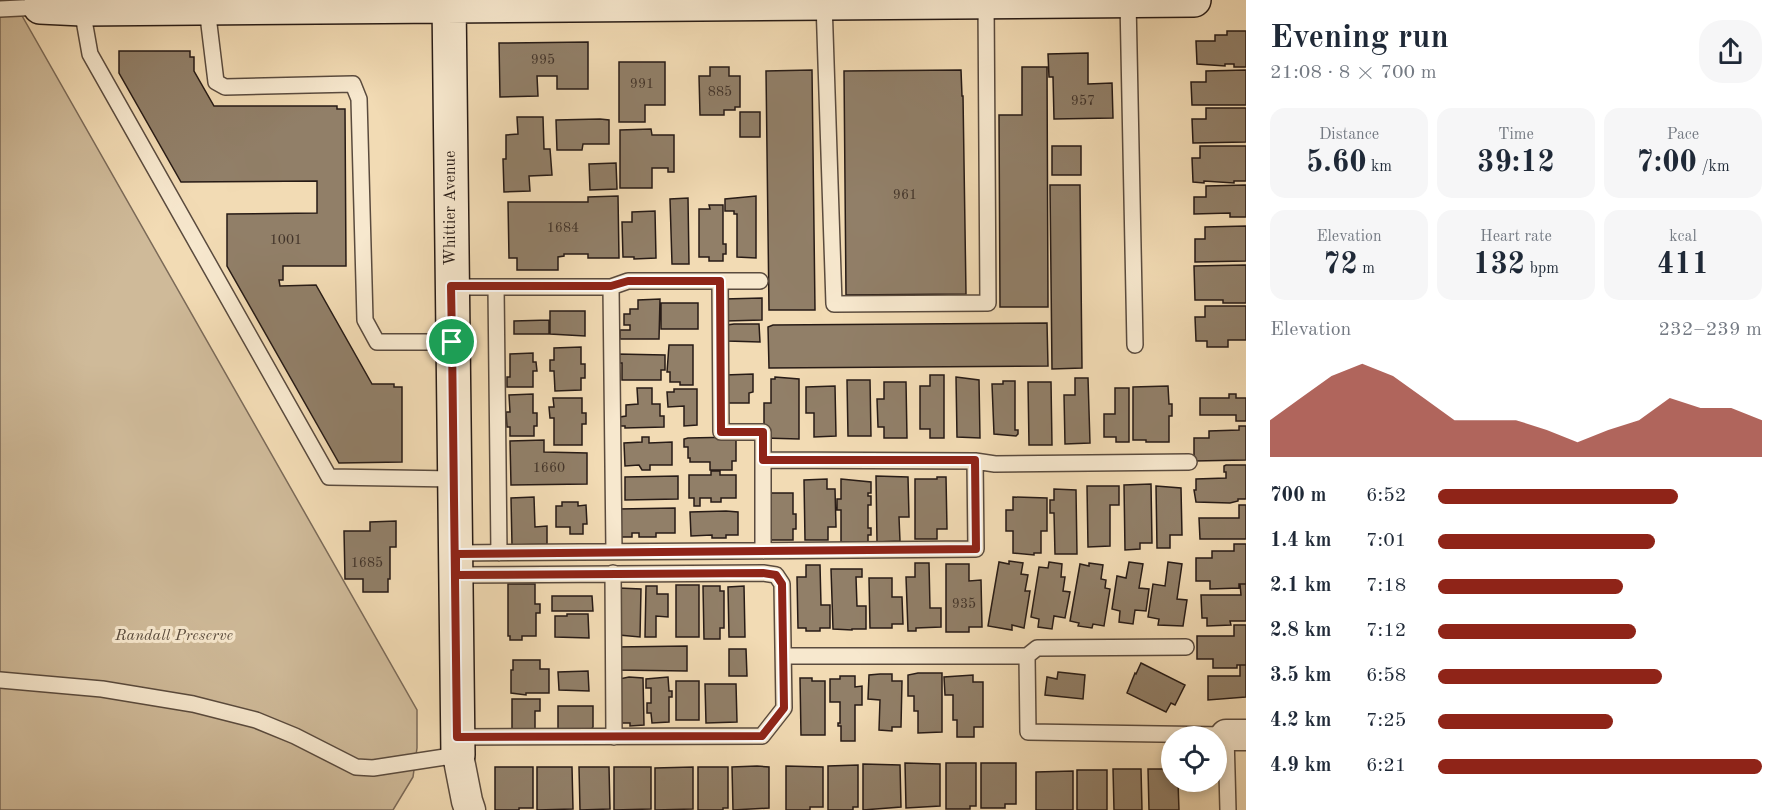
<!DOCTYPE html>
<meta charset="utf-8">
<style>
:root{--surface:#fff;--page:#f6f6f7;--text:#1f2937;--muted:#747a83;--accent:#8f2418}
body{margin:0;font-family:"Old Standard TT",serif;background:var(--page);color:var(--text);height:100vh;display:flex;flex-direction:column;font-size:22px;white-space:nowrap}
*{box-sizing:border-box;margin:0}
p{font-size:20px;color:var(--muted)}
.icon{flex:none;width:33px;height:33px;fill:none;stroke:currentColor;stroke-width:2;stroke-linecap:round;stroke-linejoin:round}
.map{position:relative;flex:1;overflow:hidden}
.details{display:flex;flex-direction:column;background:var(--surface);width:540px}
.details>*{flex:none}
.controls{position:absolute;left:1161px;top:726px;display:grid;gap:12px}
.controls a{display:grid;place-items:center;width:66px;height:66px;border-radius:50%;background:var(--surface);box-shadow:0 3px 9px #0003;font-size:30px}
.pin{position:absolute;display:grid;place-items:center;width:51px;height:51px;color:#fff;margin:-26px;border:3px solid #fff;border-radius:50%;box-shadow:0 2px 6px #0007}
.round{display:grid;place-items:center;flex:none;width:63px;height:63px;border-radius:24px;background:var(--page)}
.headline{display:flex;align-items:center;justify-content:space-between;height:102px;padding:0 24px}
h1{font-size:33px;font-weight:700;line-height:45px}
.stats{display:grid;grid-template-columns:repeat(3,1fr);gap:9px;height:102px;padding:6px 24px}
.stats div{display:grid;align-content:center;border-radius:15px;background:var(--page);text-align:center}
.stats b{font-size:30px;font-weight:700}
.stats small{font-size:16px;font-weight:400}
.stats p{font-size:16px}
.chart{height:168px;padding:12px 24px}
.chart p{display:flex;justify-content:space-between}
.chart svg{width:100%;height:108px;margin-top:6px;fill:var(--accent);opacity:.7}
ul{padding:0 24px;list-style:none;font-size:20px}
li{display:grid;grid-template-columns:96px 72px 1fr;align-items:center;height:45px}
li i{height:15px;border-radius:8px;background:var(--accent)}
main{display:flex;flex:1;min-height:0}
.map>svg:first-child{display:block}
.green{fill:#cfba99;stroke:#7b6a58;stroke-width:1.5}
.building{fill:#917f68;stroke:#271b16;stroke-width:1.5}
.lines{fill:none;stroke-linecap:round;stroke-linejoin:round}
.lane-casing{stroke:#5a4b3e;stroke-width:18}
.street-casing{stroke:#5a4b3e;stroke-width:33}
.secondary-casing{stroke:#271b16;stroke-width:36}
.lane{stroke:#f7e8ce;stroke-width:15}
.street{stroke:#f7e8ce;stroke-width:30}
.secondary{stroke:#f7e8ce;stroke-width:33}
.route-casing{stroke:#fff;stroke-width:12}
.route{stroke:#8f2418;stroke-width:8}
.labels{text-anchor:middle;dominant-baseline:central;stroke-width:6;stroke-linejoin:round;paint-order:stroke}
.number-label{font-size:14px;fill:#42342a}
.street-label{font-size:16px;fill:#271b16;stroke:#f7e8ce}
.park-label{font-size:16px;font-style:italic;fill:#594b3d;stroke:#f7e8ce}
</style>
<main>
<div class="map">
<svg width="1246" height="810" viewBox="0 0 1246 810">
<rect width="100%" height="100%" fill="#f2dbb4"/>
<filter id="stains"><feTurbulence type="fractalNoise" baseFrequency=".00333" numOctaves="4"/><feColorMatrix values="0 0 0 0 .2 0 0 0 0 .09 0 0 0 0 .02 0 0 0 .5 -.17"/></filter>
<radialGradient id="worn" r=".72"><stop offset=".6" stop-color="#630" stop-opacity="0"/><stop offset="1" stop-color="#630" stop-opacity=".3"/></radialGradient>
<path class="green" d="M0,0h13l404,710v38l-4,29 -20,33h-393z"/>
<path class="building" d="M1227,31h19v36h-12v-3h-9v2l-28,-2 -1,-23h19v-6h12z
M588,42v47h-31v-13h-20l1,20 -38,1 -1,-54z
M119,51h71v6h4v14l20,35h123v3h8l1,157h-63v14h-4l1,6 36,-1 56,99h22v3h8v75l-63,1 -112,-197v-52l90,-1v-32l-136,1 -62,-109z
M1088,53v31l24,-1 1,35 -59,1 -1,-42h-4l-1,-23z
M619,62h46v43h-20v17h-26z
M710,67h19v9h11v31h-5v3h-11v5h-24l-1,-39h11z
M1022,67h25l1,240h-48l-1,-192h23z
M812,70l3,240h-46l-3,-239z
M961,70l1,26h1l3,198 -120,1 -2,-224z
M1246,70v35h-54l-1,-23h15v-11z
M1206,108h40v34l-53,1 -1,-24h14z
M740,112h20v25h-20z
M517,117h26l1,32h6l2,26 -23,1 1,15 -26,1 -1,-33h3v-24l12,-1z
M600,119l9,1v24h-26l-1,6h-25l-1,-30z
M651,129l1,6h22v37h-6v-4h-16v20h-32v-58z
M1052,146h29v29h-29z
M1200,146h46v35h-12v2l-30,-2v2l-11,-1 -1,-24h8z
M616,163l1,26 -27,1 -1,-26z
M1050,185h30l2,183 -30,1z
M1246,185v32h-16v-4l-36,1v-17h12v-11z
M618,196l1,62h-31v-4h-24v2l-6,1v13h-41v-12h-8l-1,-56h80v-5z
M756,196v62l-19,-1v-43h-3v-3h-9v-12z
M688,198l1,66h-17l-2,-65z
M709,205h14v39h3v10h-3v7h-14v-4h-10v-48h11z
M655,211l1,47 -22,1v-2h-11l-1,-35h10v-10z
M1246,226v35l-51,1v-23h10v-12z
M1246,265v38h-23v-3h-28l-1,-34z
M762,298v22l-36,1 -2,-22z
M660,299l-1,40h-39v-9h10v-5h-6v-11h6v-5h8v-9z
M661,303h37v26h-37z
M1205,306h41v34h-18v7h-21v-6h-11l-1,-24h10z
M550,311h35v25l-35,-2z
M549,320v14h-35v-13z
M1047,323l1,43 -279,2 -1,-41 5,-2z
M734,324h25l1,18 -33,-1v-16z
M669,345h24v40h-13v-3h-10v-10h-3z
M581,347v17h4v14h-4v12l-26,1 -1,-20h-4v-11h4v-12z
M533,353v9h3l1,9h-4v16h-26v-10h3v-23z
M617,354l48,1v15h-4v10h-39v-17h-5z
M753,374v18l-4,1v10h-23l-1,-28z
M930,375h14v63h-14v-9h-10v-43h10z
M775,377l24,2v60l-35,-1v-35h7v-24h4z
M956,377l23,3 1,58 -23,-1z
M1075,378h13l2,65 -25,1 -1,-49h11z
M847,380h23l1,56h-23z
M1003,381h12v49h3v4l-2,2 -22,-2 -2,-50h11z
M884,382h22l1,56h-23v-11h-6l-1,-28h7z
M1028,382h23l1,63h-23z
M835,386l1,50 -22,1v-24h-8v-26z
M1168,386l1,18h3v12h-3v26h-23v-2h-13v-53z
M637,388h15v16h8v12h4v11l-39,1v-2h-5v-9l6,-1v-11l12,-1z
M1115,388h14v54h-13v-5h-12v-23h11z
M674,389h23v36l-13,1v-20l-16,1 -1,-15h7z
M533,394v19h4v13h-3v10h-24v-9h-3l-1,-15h4l-1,-17z
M1229,394h7v4h10v23h-10v-6h-36v-17h29z
M553,398h29v15h4v11h-4v21h-28v-27h-4l-1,-11h5z
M1239,426h7v34l-52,1v-23h15v-7l30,-1z
M642,437h7v6l23,-1v23h-22v5h-8l-3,-5 -14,1 -1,-23 18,-1z
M736,437v24h-4v9h-22v-8h-20v-4h-2v-11h-4v-8l4,-1z
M544,440v12l43,1v31l-76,1 -1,-44z
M1226,465h20v34h-8v2l-8,2 -34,-1 -2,-12h2v-11l30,-1v-6h-2v-6z
M711,471h9v4h16v23h-15v4h-10v-4h-11v8h-6v-8h-5v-23h22z
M678,476v23l-53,1v-23z
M876,476l32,1 1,40h-10l1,24 -23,1z
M937,477h9l1,52h-10v10h-22v-60h22z
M827,479v10h8l1,38h-8v13h-23l-1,-60z
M841,479l30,3v11h-3v3h3v9h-3v23h3v7h-3v7h-27v-32h-4v-11h4z
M1151,484l1,59h-12v6l-15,1 -1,-65z
M1087,486h32v19h-9v41l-22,1z
M1156,486l25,2 1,47h-12v13h-13z
M1054,489l22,1 1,64h-22l-1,-41h-4v-13h4z
M770,493h23v21h3v15h-3v11h-23z
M534,497l1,30 12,-1v18l-35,1 -1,-47z
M1013,497l34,1v33h-6v22h-7v2l-21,-2v-22h-7v-21h7z
M562,502h16v4l8,-1 1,19h-4v10h-13v-7h-14v-21h6z
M1239,505h7v34h-46l-1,-21h40z
M675,508v25h-19v4h-17v-4h-7v4h-11l-2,-28z
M726,511l12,1v23h-12v3h-14v-3l-21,1 -1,-24z
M396,521v26h-6v32h-2v13h-25v-13h-18l-1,-48h26v-9z
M1234,544h12v40h-7v4l-29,1v-8h-14v-23h16v-7h22z
M1009,561l14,2 -2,11 7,1 -3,16h5l-6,37 -12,-3v5l-24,-4 11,-64 10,2z
M1049,562l13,2 -1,13h4l-2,14 7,1 -5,26 -11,-2 -2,13 -14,-2 1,-8 -8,-2 8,-50 9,1z
M1129,562l14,2 -4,24 10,1 -3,22 -11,-1 -2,14 -14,-2 1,-11 -8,-2 5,-33 9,2z
M1168,562l14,2 -5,35 10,1 -4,26 -25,-1 1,-6 -11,-2 5,-33 12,2z
M915,563h14l1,45h11v19l-25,1v3h-8l-2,-54h9z
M1089,563l14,2 -2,14 5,1 -1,8 5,1 -6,37 -11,-2 -1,4 -14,-2 1,-3 -9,-2 10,-57 9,2z
M946,564h23v17l12,-1 1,47h-13v5h-23z
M806,565h14l1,40h9v23h-10v3h-14v-3h-8l-1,-51h9z
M831,569h31v8h-6l1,29h9v23h-14v1l-19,-1z
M869,578h23v19h10l1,27h-11v4h-22z
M508,584h27v20h5v9h-4v23h-14v4h-12v-4h-2z
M1240,584h6v37h-16l1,4 -24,1v-8h-5l-1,-23h40z
M676,585h23v52h-23z
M646,586h11v8h11v23l-12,-1v21h-11z
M703,586h17v5h4v37h-4v11h-16z
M744,586l1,51h-16l-1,-50z
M619,588l22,1 -1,48 -21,-2z
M552,596h40l1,15h-41z
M567,614h21l1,24 -34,-1v-21h12z
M1234,625h12v40h-9v3h-24v-9h-16v-23h37z
M687,646v25l-71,-1v-23z
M729,649h17l1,27h-18z
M513,660h27v9h9v24h-23v2l-15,-2v-23h2z
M1141,663l44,22 -10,20 -4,-2 -5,9 -39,-19 8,-20 1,1z
M1240,665h6v32l-38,3v-24h32z
M588,671l1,20 -30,-1 -1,-18z
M1058,672l27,3 -2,24 -38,-4 2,-18 10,2z
M918,673h24v59l-24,1v-22h-4v-15h-6v-21z
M880,674h12v7h10l-1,46h-9v4l-13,-1 1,-30 -12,-1 1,-24z
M973,675v7h10v45h-9v10h-17v-17h-4v-25h-8l-1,-18z
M840,676h15v11l7,-1v19h-7v36h-14v-15h-3v-3h2v-21h-10v-23h10z
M629,677l14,1 1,47 -14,1v-3h-10l-1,-44z
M668,677l1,14h3v6h-3v25l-17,1 -1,-10h-4v-10h4v-15h-5v-9z
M800,678h12v3h13v54h-24z
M676,681h23v39h-23z
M705,684h31l1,38 -31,1z
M512,699h28v12h-5v22h-23z
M558,706h35v21l-3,4h-32z
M905,763l35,1v42l-34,2z
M946,763h30v43h-6v3h-24z
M981,763h35v41h-11v4h-24z
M863,764l37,1 1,42 -38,3z
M858,765v42h-5v3h-25v-44z
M757,766l12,1v41l-36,2 -1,-43z
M786,766l37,1v40h-13v3h-24z
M495,767h38v41h-14v2h-24z
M537,767h35l1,42 -36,1z
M579,767h30l1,42 -30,1z
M614,767h37v42l-37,1z
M693,767v42l-38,1v-42z
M698,767h30v41h-5v2h-25z
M1113,769h28l1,41h-28z
M1148,769h24v13h6l1,28h-30z
M1077,770h30v40h-30z
M1073,771v39h-37v-38z"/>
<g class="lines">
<g class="lane-casing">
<path id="lane" d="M1128,1l7,344
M824,2l10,302 154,-1 -2,-302
M207,8l9,74 9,5 128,-3 6,15 6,221 12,22h75
M0,9l40,-2 -2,-4
M82,9l8,45 239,423 126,2
M720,281l1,151h42v119
M451,287h160l17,-6h132
M496,287l3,266
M611,287l3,265
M763,460l212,1 20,3 194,-2
M456,553l520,-4 -1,-88
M613,573l1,164
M456,575l307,-2 13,2 6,9 2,124 -22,28 -305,1
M784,656h243l10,-8 149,-1
M1027,656l1,76 198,3 2,75
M0,680l102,9 91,15 63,16 39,16 61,31 17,1 85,-13"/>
</g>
<g class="street-casing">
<path id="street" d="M1226,735h20
M458,755l9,46 3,9"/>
</g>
<g class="secondary-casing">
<path id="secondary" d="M449,0l9,755
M40,7l42,2 1112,-9"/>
</g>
<use href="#lane" class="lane"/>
<use href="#street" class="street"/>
<use href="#secondary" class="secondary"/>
</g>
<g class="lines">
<g class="route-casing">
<path id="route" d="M452,342l5,395 305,-1 22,-28 -2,-124 -6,-9 -13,-2 -307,2v-21l520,-5 -1,-89h-212v-28h-42l-1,-151h-92l-17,5h-160l1,56"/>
</g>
<use href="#route" class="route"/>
</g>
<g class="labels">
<g class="number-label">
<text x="543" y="60">995</text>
<text x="642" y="84">991</text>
<text x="720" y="92">885</text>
<text x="1083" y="101">957</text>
<text x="905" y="195">961</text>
<text x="563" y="228">1684</text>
<text x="286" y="240">1001</text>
<text x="549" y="468">1660</text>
<text x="367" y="563">1685</text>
<text x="964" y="604">935</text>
</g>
<g class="street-label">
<text transform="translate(451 208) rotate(-90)">Whittier Avenue</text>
</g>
<g class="park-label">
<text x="174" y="636">Randall Preserve</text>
</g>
</g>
<rect width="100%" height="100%" filter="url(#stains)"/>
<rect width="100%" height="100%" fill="url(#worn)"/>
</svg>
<div class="controls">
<a><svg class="icon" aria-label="locate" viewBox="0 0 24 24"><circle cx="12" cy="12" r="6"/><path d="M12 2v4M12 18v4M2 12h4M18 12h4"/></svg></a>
</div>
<div class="pin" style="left:452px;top:342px;background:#1e9e55"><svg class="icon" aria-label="arrive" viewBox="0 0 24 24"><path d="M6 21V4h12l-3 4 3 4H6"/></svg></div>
</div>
<section class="details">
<div class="headline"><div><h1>Evening run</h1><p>21:08 · 8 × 700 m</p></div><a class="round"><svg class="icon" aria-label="share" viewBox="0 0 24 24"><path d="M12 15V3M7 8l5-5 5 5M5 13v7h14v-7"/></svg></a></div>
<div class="stats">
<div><p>Distance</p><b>5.60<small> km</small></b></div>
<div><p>Time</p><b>39:12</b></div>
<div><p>Pace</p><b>7:00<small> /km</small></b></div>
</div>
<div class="stats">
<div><p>Elevation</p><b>72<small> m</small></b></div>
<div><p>Heart rate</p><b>132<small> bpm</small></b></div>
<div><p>kcal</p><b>411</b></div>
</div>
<div class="chart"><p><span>Elevation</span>232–239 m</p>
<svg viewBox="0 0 160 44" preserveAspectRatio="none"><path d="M0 44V29L10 20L20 11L30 6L40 11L50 20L60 29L70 29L80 29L90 33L100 38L110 33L120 29L130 20L140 24L150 24L160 29V44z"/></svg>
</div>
<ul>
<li><b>700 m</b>6:52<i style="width:74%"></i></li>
<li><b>1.4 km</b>7:01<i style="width:67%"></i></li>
<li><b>2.1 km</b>7:18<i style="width:57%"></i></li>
<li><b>2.8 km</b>7:12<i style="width:61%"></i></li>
<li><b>3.5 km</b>6:58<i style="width:69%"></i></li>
<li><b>4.2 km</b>7:25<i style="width:54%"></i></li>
<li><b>4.9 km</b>6:21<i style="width:100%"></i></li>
</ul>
</section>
</main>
